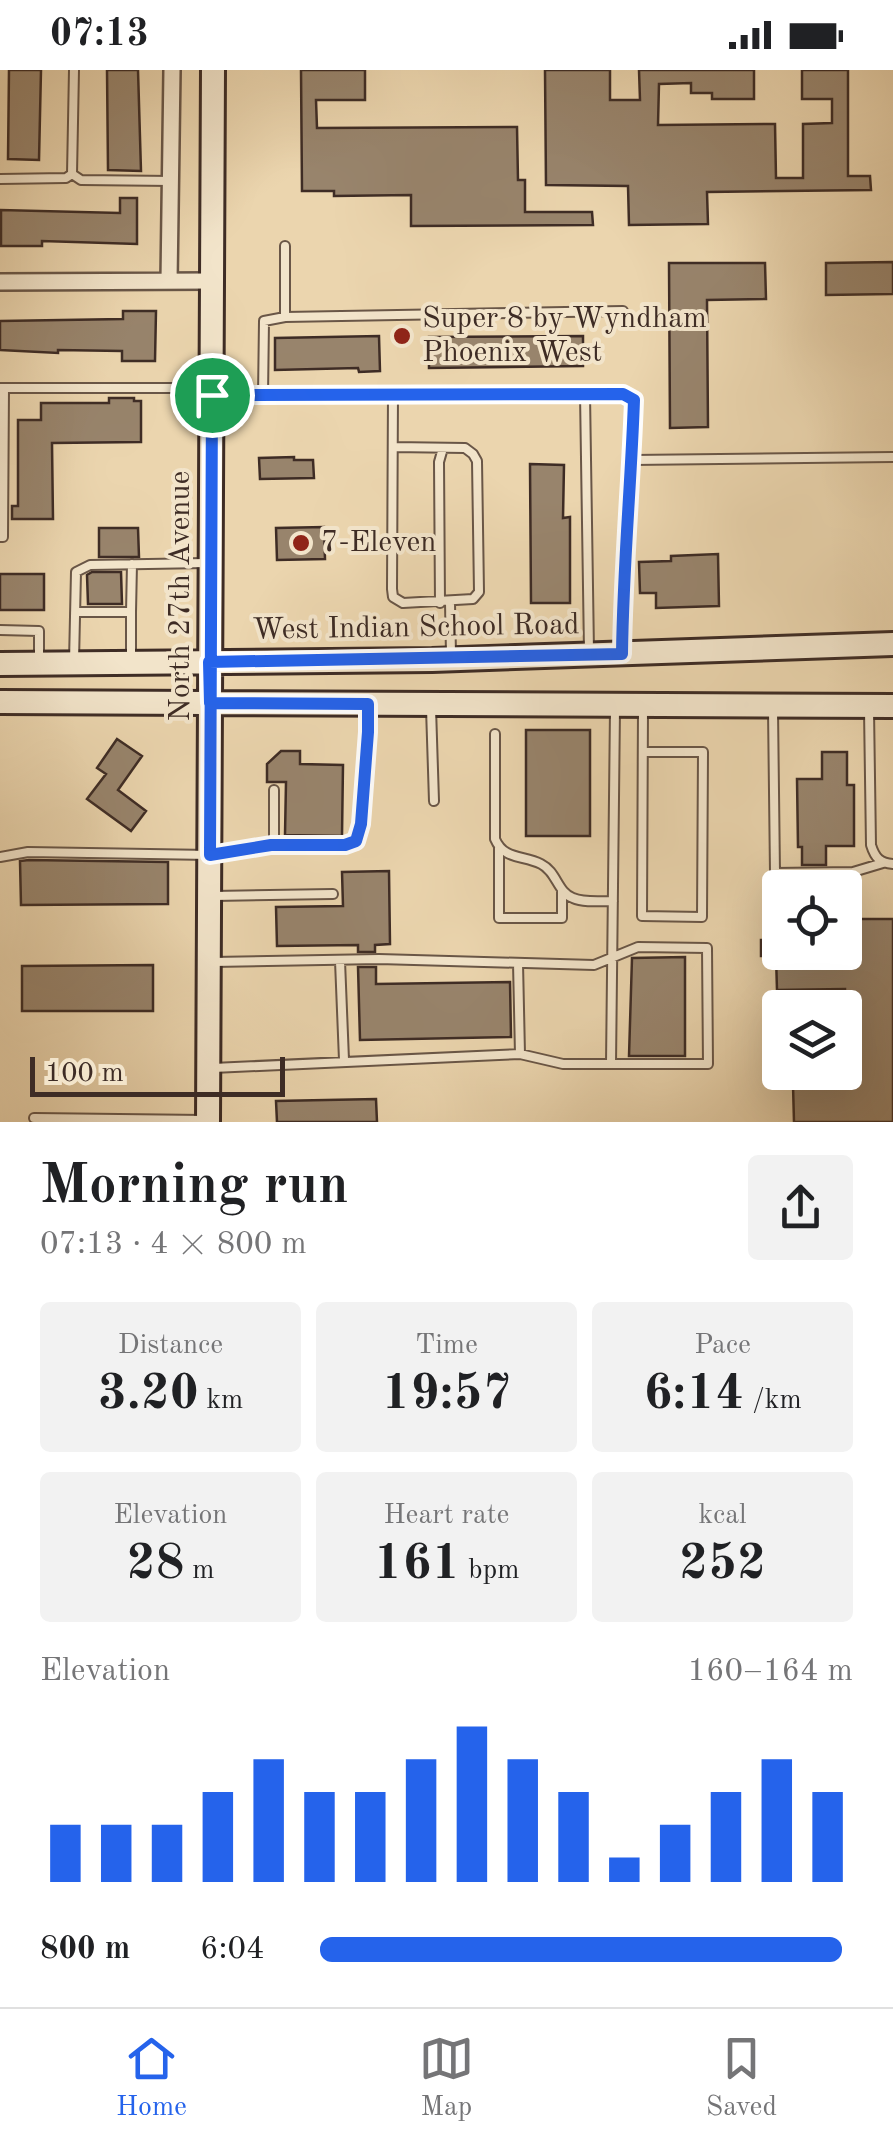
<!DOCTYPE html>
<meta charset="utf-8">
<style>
:root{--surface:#fff;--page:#f2f2f2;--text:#202124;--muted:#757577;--line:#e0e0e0;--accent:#2563eb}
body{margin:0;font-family:"Old Standard TT",serif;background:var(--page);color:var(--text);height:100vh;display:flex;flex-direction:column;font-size:38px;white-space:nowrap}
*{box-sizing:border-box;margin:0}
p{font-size:32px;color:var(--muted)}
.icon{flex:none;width:55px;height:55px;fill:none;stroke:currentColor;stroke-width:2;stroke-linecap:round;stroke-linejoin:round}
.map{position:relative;height:1052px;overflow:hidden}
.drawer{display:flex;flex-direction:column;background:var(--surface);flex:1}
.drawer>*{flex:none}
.controls{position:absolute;left:762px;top:800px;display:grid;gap:20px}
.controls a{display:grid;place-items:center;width:100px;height:100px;border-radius:10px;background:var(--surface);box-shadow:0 10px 40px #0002;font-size:50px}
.scale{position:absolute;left:30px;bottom:25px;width:255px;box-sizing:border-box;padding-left:10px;border:5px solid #3e2c25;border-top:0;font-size:28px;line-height:35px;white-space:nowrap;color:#3e2c25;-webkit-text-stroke:8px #f2e4ca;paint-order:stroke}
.pin{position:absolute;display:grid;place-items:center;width:85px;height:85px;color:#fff;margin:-42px;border:5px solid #fff;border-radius:50%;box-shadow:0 2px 10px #0007}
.round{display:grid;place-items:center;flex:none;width:105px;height:105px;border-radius:10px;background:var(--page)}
.headline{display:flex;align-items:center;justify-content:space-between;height:170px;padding:0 40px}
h1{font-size:55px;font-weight:800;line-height:75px}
.metrics{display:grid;grid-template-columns:repeat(3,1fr);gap:15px;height:170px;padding:10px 40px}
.metrics div{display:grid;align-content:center;border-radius:10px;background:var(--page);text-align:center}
.metrics b{font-size:50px;font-weight:800}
.metrics small{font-size:28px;font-weight:400}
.metrics p{font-size:28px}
.chart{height:280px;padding:20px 40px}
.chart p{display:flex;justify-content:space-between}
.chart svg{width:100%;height:180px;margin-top:10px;stroke:var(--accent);stroke-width:6}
ul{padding:0 40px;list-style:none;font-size:32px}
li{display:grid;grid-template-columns:160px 120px 1fr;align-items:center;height:75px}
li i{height:25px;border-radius:12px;background:var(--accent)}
.status{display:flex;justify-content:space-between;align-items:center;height:70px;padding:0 50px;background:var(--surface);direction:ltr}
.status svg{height:28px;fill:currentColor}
.tabs{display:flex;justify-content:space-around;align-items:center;height:140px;border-top:2px solid var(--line);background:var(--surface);font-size:28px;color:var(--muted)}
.tabs a{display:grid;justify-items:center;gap:5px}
.tabs .current{color:var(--accent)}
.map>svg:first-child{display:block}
.building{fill:#98846c;stroke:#3e2c25;stroke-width:2.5}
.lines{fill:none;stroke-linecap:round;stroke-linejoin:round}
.lane-casing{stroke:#695647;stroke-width:12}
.street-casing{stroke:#695647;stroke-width:20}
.secondary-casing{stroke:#3e2c25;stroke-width:28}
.lane{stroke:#f2e4ca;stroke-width:8}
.street{stroke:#f2e4ca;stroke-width:15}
.secondary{stroke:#f2e4ca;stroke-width:22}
.route-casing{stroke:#fff;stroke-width:20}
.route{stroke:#2563eb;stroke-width:12}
.poi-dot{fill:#8f2418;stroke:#f2e4ca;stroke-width:4}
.labels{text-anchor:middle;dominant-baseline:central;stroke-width:8;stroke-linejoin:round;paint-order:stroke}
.poi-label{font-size:30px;fill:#3e2c25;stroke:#f2e4ca;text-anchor:start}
.street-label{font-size:30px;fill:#3e2c25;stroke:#f2e4ca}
</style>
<div class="status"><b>07:13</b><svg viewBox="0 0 49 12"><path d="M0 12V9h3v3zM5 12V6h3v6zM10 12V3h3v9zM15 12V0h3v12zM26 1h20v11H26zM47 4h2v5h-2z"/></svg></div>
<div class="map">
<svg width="893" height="1052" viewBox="0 0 893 1052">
<rect width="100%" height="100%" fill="#ebd5ae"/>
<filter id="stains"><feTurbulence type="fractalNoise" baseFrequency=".002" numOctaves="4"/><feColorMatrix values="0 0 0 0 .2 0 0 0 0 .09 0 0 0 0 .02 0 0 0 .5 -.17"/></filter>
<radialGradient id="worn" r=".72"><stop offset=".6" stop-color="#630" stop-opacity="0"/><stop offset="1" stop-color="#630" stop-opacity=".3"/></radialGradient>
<path class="building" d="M9,0h32l-2,90 -31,-1z
M107,0h31l3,101 -33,-1z
M301,0h64v30h-49l1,28 200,-1 1,53h7v32h67l1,13 -182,1v-31l-77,1v-5h-32z
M545,0h65v30h30l-1,-30h115v29h-42v-6h-21v-10l-32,1 -1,41 117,-1 1,54h27v-54l29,-1v-24h-30v-29h46v106h22l1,14 -164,2 1,32 -79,1 -1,-39 -82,-1z
M120,128h17v46l-95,-3v5h-41v-36l119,3z
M893,192v32l-67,1v-32z
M669,193h96l1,36 -59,1 1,127 -38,1z
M123,241h33l-1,50h-33v-10l-64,-1v3l-58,-3v-29l123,-2z
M379,266l1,35 -21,1 -1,-4 -83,2v-32z
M583,266v30l-154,2v-31z
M109,328h25v3h7v41l-89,1 1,76h-41v-13h6v-86h23v-17h68z
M294,387v3h19l1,18 -54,1 -1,-21z
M530,394l34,1 -1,53 7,-1v86h-39z
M324,457l1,32 -48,1 -1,-32z
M99,458h39l1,29h-40z
M718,484l1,52 -63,2v-15h-16l-1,-31 32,-1v-5z
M92,502h29l1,32h-34l-1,-29z
M0,504h44v36h-44z
M526,660h64v106h-64z
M117,669l25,17 -24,34 28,21 -15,20 -44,-32 19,-25 -9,-6z
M281,681h19v13l43,1 -1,71 -57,-1 1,-53h-19v-18z
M822,682h25v33h7v61h-28v19h-24v-18h-4l-1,-68h25z
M29,790l139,2v42l-147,1 -1,-44z
M389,801l1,73 -15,1v7h-17v-7l-81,1 -1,-39 67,-1 -1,-34z
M765,816h15v66h65v-33h48v203h-99l-1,-37 25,-1v-12h27v-83l-68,1 -1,-34h-15v-16h4z
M685,887v99h-56l3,-98z
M153,895v46h-131v-45z
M358,897h18v17l134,-2 1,55 -151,3z
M376,1029l1,23h-100l-1,-21z"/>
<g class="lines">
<g class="lane-casing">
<path id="lane" d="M72,104l2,-104
M0,109l66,-1 6,-4 9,6 91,1
M285,176v71
M0,318h210
M585,324l4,257
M215,325l408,-1 10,5 -1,61 261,-3
M263,325l1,-74 21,-4 338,-6
M393,377l72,1 8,6 4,7 2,131 -6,7 -70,4 -10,-6 -1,-8 1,-195
M0,467h3l1,-149
M440,533l-1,-141 4,-14
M450,533l1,51
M75,542h56v46
M131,542l1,-48
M0,560l39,1v32
M622,580l2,-108 8,-82
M74,591l2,-89 14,-7 116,-2
M431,638l3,93
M643,639l-1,207 60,1 1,-165h-60
M773,640l2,163 78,-1 30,-9
M869,640l2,135c4,13 9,18 22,19
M495,664v105c9,21 28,16 46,25 16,8 16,28 32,34 11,5 28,3 40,3
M274,720v55
M499,778v70h63v-28
M0,787l28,-5 182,3 61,-10 80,-1 8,-7 2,-13 7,-118
M214,826l119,-2
M340,891l4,99
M213,892l166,-3 215,6 44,-18 69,1 1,116h-145l-43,-10 -307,14
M518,893l2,91
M611,994l4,-355
M34,1048l170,2"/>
</g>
<g class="street-casing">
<path id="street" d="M169,211l3,-211
M0,212l213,-1"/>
</g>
<g class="secondary-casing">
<path id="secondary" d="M0,594l432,-4 461,-16
M0,632l893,4
M208,1052l5,-1052"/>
</g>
<use href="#lane" class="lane"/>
<use href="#street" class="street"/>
<use href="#secondary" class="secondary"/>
</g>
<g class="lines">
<g class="route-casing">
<path id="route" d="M212,325l-2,460 61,-10h74l11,-4 5,-17 7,-92v-28l-158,-1 -1,-41 413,-8c1,-86 9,-169 12,-254l-11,-6 -411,1"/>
</g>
<use href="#route" class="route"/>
</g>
<g class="poi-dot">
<circle cx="402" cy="266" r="10"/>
<circle cx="301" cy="473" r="10"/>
</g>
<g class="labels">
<g class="poi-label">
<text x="422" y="249">Super 8 by Wyndham<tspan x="422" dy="34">Phoenix West</tspan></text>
<text x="321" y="473">7-Eleven</text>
</g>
<g class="street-label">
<text transform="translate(181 526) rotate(-90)">North 27th Avenue</text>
<text transform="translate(416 558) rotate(-1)">West Indian School Road</text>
</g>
</g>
<rect width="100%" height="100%" filter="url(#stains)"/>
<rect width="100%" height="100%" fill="url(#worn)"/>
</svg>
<div class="controls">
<a><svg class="icon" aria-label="locate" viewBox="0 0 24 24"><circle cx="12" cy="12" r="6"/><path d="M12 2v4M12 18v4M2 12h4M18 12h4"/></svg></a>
<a><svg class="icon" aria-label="layers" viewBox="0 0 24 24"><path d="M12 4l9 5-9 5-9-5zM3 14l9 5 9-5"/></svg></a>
</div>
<div class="scale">100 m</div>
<div class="pin" style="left:212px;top:325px;background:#1e9e55"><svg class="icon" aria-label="arrive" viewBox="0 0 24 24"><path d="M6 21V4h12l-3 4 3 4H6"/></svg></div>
</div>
<section class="drawer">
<div class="headline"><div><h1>Morning run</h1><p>07:13 · 4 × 800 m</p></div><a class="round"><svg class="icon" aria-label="share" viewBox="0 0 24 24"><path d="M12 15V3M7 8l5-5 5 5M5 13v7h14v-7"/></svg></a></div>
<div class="metrics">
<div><p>Distance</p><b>3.20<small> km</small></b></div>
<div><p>Time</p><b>19:57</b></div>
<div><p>Pace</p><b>6:14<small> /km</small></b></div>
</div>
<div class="metrics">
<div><p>Elevation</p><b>28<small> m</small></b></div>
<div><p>Heart rate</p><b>161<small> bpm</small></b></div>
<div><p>kcal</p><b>252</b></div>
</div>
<div class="chart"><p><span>Elevation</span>160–164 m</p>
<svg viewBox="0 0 160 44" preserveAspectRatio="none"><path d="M5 44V30M15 44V30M25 44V30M35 44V22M45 44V14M55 44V22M65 44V22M75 44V14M85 44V6M95 44V14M105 44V22M115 44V38M125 44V30M135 44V22M145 44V14M155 44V22"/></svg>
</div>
<ul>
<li><b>800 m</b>6:04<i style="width:98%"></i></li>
</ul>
</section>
<nav class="tabs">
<a class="current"><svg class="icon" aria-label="home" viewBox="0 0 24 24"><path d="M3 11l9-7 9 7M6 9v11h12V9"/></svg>Home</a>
<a><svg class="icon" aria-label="map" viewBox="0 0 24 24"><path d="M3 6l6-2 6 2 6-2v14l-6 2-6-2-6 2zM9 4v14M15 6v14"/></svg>Map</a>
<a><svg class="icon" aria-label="saved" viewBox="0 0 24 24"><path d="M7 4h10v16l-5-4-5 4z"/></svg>Saved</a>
</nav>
